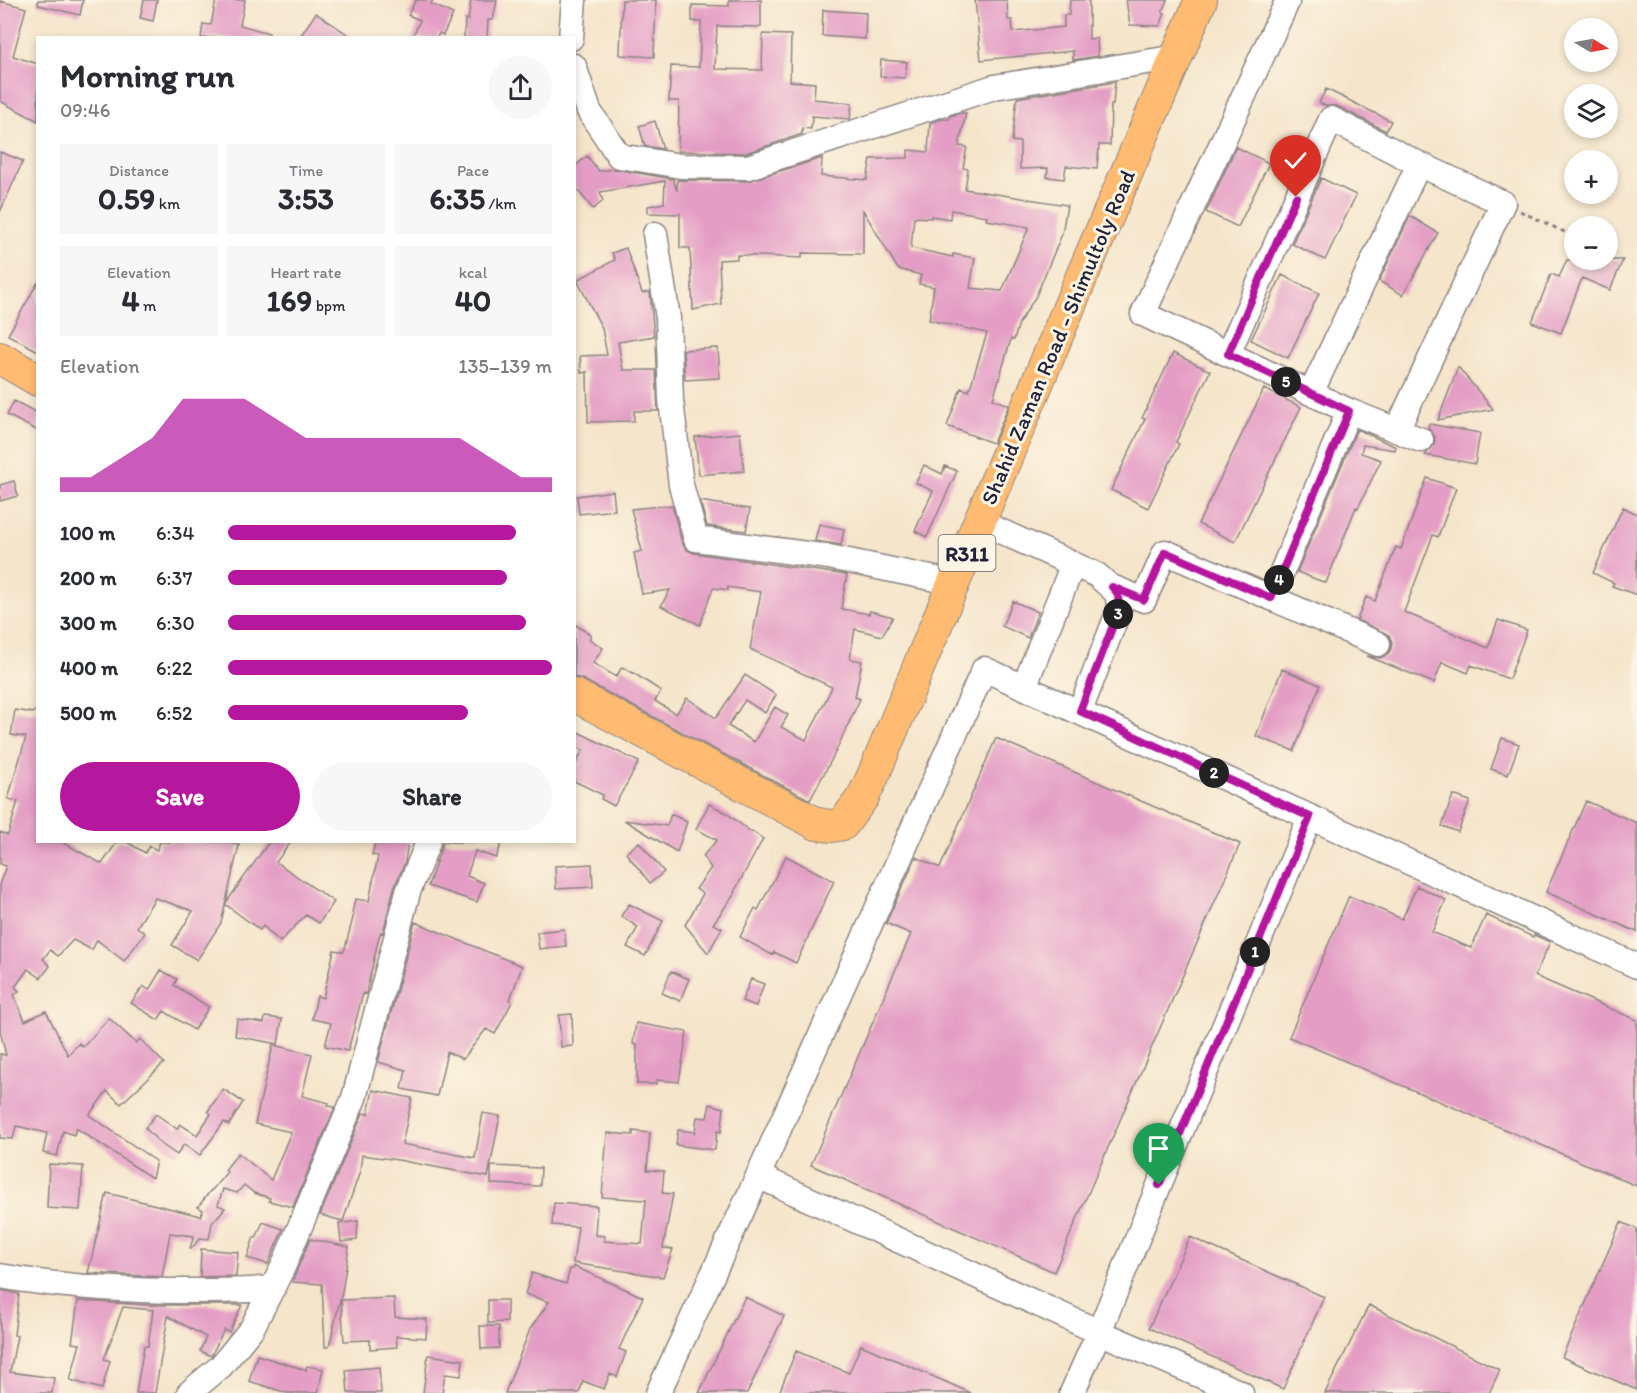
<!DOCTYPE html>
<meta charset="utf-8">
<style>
:root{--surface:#fff;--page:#f7f7f7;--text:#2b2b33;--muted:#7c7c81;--accent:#b5179e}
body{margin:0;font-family:Itim,sans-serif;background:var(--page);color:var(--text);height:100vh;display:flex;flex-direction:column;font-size:22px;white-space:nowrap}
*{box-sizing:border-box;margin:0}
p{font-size:20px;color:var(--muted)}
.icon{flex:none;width:33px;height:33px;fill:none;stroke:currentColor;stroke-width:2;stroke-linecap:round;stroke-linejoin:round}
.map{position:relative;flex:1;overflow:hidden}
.panel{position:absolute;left:36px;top:36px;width:540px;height:807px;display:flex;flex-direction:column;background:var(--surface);border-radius:0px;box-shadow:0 3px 9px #0003}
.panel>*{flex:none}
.needle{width:39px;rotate:100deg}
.fabs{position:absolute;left:1564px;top:18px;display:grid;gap:12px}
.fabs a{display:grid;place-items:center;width:54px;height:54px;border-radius:50%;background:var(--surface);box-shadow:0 3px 9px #0003;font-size:30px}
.pin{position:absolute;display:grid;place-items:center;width:51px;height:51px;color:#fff;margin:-62px -26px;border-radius:50% 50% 50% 0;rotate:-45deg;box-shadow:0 0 6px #0007}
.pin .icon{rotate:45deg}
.km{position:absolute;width:30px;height:30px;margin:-15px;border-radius:50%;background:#222;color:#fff;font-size:16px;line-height:30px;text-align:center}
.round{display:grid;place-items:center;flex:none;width:63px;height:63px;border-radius:32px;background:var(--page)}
.summary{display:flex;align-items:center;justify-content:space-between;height:102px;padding:0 24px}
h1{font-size:33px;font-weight:800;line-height:45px}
.stats{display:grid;grid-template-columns:repeat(3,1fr);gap:9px;height:102px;padding:6px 24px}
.stats div{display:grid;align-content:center;border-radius:0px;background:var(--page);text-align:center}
.stats b{font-size:30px;font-weight:800}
.stats small{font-size:16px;font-weight:400}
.stats p{font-size:16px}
.chart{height:168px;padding:12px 24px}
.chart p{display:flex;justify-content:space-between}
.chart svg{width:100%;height:108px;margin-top:6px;fill:var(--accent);opacity:.7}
.primary-button{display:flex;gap:12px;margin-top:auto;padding:12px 24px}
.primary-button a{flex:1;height:69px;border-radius:36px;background:var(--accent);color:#fff;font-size:24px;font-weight:800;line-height:69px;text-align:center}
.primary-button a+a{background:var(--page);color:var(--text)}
ul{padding:0 24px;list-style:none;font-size:20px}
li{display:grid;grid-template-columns:96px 72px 1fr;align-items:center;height:45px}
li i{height:15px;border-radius:8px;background:var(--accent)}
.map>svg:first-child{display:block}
.building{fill:#e49ec5;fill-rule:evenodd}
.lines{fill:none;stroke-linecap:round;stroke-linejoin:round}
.minor-casing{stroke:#8c8482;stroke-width:27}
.major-casing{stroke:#8c8482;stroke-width:34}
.path{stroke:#8c8482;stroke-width:3;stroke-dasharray:4.5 4.5;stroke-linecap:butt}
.minor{stroke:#fff;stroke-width:24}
.major{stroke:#ffbb71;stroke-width:32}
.route-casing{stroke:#fff;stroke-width:12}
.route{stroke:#b5179e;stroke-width:8}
.labels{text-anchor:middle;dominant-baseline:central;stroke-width:6;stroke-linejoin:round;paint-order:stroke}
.shield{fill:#fcf5e5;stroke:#63616e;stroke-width:1.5}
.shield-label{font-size:21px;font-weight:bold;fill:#22223b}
.street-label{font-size:22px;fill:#22223b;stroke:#fcf5e5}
</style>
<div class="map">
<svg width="1637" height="1393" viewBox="0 0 1637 1393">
<rect width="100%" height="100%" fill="#fcf5e5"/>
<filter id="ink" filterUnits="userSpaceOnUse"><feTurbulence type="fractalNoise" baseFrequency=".0167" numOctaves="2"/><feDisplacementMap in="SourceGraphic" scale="12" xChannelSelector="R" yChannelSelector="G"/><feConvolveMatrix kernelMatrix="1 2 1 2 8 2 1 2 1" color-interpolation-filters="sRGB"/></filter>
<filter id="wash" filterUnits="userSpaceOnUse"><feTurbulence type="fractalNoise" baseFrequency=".008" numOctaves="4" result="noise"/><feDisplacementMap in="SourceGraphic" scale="24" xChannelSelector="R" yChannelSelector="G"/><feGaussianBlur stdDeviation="1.35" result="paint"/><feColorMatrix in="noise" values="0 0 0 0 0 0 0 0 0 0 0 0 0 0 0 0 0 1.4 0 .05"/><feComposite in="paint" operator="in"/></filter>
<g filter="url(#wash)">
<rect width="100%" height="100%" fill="#f5e5ca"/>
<g id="blocks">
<path class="building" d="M38,0h45l-3,15 -42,-10z
M144,0h13l-4,21 -13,-3z
M216,0h29l-5,25 29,8v5h-68l2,-14 8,1z
M416,0h17l-2,4 22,10 -10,21 -4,-2 -2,5h-25l8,-18 -12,-5z
M471,0h26l-4,20h-5l-1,18h-23l1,-19 3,1z
M622,0h34l-2,57 -34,-2z
M729,0h32v27l-44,-1 -2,43 47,1 1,-36 28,1 -1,46 25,2 -1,16 38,4 -2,16 -38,-3 -1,13 -9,-1v6l-56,19 -68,-2 1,-50h-10l2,-35 28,1 2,-45 -9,-1v-16l37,1z
M975,0h32l1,20h4l1,12 51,-5v-12h5l1,-15h19v39l8,-1 1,18 -25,4v-9l-92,9z
M1126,0h41l-5,12 3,1 -5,13 -30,-1z
M0,1l26,7 -13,48 25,8v57l-38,-20z
M823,10l43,3 -1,26 -43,-3z
M316,13l37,25h-54z
M881,60l26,2 -2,16 -25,-2z
M1115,82l-2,23h-2l-1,40h-11l-2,24 -31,-3 -2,13 -17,-2 1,-9 -28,1v-27l-8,-1 5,-43z
M1326,89l65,32 -5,10 -49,-25h-11l-7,-3z
M961,113h5l-7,33 8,1 -4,21 5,1 -3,20 102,16 -5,29 -26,62 -17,27 -5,17 -3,-1 -18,60 16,6 -16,38 -46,-17 14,-38 8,3 18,-58 -58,-13 5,-33 -15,-3 2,-9 -23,-6 -35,-59v44l-61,-1v5l-65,-3v4l-18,1 2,44 -28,6 -3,-62h-10v-34l-32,-1v-7l16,-3 1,-22 -65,11 3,9 -10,8 -19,-23v-19l13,-11 12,15 16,-2 58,10 4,12v-11l71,1 74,-23 -1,18 46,4 4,-21 37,-1v-8l20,2 2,-29 12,-4h7l1,-3zM951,210l36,6 -1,4 43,7 -27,64 -32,-3 5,-30 -22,-4v3l-42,-9 3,-31 17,1v-2l19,3z
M655,121l8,28 -18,-3 -6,-20z
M1236,147l33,16 -31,64 -32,-15z
M0,152l23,9 -23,51z
M1321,178l35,17 -31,65 -33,-16z
M1410,216l28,17 -35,62 -24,-14z
M626,248l16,45 8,-1 4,44 -36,6 5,28h33l2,41h-24v10l-46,1 -1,-50 -6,1 -1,-17 27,-1 -5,-27 -25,-48 38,-20 -3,-7z
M1567,260h56l-13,30 -28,-12 -21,55 -29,-11 19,-48 8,3z
M1282,275l37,18 -31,65 -37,-18z
M38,282v69l-30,-16z
M718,348l2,30 -35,2 -2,-30z
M1173,353l37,18 -34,71 3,2 -31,64 -37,-18 34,-71 -3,-1z
M1458,367l35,42 -55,11z
M1264,389l37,18 -66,135 -37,-18z
M14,401l24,12v18l-31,-16z
M1429,424l51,9 -5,31 -50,-9 9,-10 1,-8 -7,-9z
M1357,429l39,18 -1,3 -32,-5 -2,8 20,7 -23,48 -2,-1 -30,76 -29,-11z
M740,433l4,38 -45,4 -4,-38z
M924,465l18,9 3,-8 12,5 -30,66 -12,-6 18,-40 -17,-8z
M1427,478l29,10 -18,49 -5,-2 -29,77 84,36 10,-28 29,10 -18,49 -38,-14 -3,8 -26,-11 -8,21 -67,-27 13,2 7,-3 4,-6 1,-7 -3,-7 -32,-15 9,-23 9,4 21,-54 5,2z
M14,481l4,15 -18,5v-16z
M613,491l2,19 -36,4 -2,-18z
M700,501l50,8 -4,22 -39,-5z
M672,505l10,38 5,7 7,3 153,22 -6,34 28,5 1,-3 23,6 -11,19 -27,-7 -5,30 12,2 -7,36 5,2 -26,56 -24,45 -228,-121 -8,-2v-53l17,11 -2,4 14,9 -10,15 23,14 6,-10 13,7 26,17 -6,10 21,13 11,-16 29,20 29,-43 31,20 -11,18 -20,-13 -17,26 26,16 21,-35 13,8 -7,12 25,13 26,-53 -82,-38 11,-57 -33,-5v3l-15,-2 -13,37 -39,-19 9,-16 -28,4 -8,-41 8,-2 -11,-42z
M1623,507l14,7v81l-25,-9 2,-3 -21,-10z
M819,524l25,5 -3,16 -26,-4z
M1013,601l25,11 -10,26 -26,-12z
M1282,669l38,16 -26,66 -38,-15z
M15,710l18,3 1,-2 4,1v130h24l40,22 15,-22h10l18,11 4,-7 8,4 3,-8h73l-1,2 7,1 -18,78 -24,37 -25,-15 21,-34 -38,-13 -18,29 8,6 -21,28 -27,-21 -5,10 -19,-10 -15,16 -8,-6 -7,9 7,7 -9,12 -13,-9 -13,18 4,4 -5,4 11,26 21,-10 22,44 11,-12 4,4 26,-29 27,25 4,-4 24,24 -43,41 -14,-13 -18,24 67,46 -4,17 -76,-50 -2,7 -11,-4 -6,25 -14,-3 4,-20 -31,-7 -3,13 -13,-1v-84l6,1 -6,-24v-149l6,-16 -6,-2v-32l8,3 10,-34 -10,-2 18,-62 -15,-2z
M574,730l65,32 -25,44 -13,-7 2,-4 -29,-14v-14l9,-17 -9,-5z
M996,738l244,106 -186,428 -243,-107 100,-231 -25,-11 30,-66 24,11z
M1502,738l17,6 -11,31 -17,-6z
M1453,795l17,6 -12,31 -16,-6z
M1586,801l51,22v109l-91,-40z
M709,804l16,8 26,20 1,-1 11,8 -29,53 1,1 -22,31 9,4 -14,25 -23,-28 18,-31 -7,-5 15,-21 -8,-12 14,-16 -21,-11z
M671,814l16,8 -10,30 -53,-32 43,6z
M269,842h22l-15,20 58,40 -15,21 -13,-8 -26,27 -17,-16 -3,4 -35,-26z
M375,842h33l-3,20 -11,26 -11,45 -2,-1 -2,5 -13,57 -3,-1 -15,58 -23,-5 6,-23 -19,-4 5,-23 6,2 11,-48 10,2 10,-38 -2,-1 3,-14 14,2 9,-45 -6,-1z
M443,842h59l-6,16 -21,-7 -8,25 17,7 -7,19 -49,-16z
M639,842l25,30 -14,11 -24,-30z
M786,856l48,25 -38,82 -22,-11 -2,3 -32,-18 15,-29 3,2z
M592,864l1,23 -37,2 -1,-23z
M1417,886l29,14 -14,32 39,16 15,-33 47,22 1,-2 16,7 -15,34 102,44v166l-348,-149 60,-141 53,23z
M629,904l34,17 -18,35 -18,-9 11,-20 -17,-11z
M415,922l107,44 -12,34 2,2 -17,32 -9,-5 -23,30 -16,-7 -10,44 -35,-7 4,-19 -28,-8z
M564,929l2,17 -27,3 -2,-17z
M161,970l16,9 -3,6 35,22 -15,23 -30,-19 -6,9 -27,-17 12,-17 6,4z
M671,971l18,8 -9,22 -18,-8z
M751,979l13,5 -8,22 -14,-5z
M572,1014l1,32 -12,1 -2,-32z
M265,1017l17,2 -4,25 -43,-8 2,-17 27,4z
M636,1023l51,9 -8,50 -22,-2 -1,4h-19v-39l-4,-1z
M273,1045l39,9 -10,42 27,7 -1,3 7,1 -42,100 -24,-6 1,-3 -16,-5 -10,-8 -7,8 -14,-4 -5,16 7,3 -13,15 -3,16 -9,-1 -9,11 -1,-1 4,-12 -24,-3 -8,44 -74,-4 19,-80 94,23 2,-6 -5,-3 13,-17h1l15,-18 -2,-2 13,-17 33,27 20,-48 -36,-8z
M223,1089l20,13 -14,23 -5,-3 -24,33 -16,-11 -7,11 -16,-11 -16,-16 11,-14 21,15 3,-5 17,11 14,-21 -3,-3z
M373,1090l39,8 -10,46 73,14 8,-45 17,3 -12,61 -90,-17 -36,-5 -2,16 -17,50 -23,-6 43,-102 5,1z
M710,1104l14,4 -3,24 -4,-1 -2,19 -39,-5 2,-15 17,2 2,-15 10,1z
M633,1131l17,2 -3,37 17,1 -2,22 11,1 -10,54 10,1 -10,28 -90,-14 5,-36 -26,-2 2,-22 43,3 -2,29 10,1 -1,5 38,3 4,-44 -44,-3 5,-64 26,2z
M49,1164l34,2 -3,44 -33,-2z
M491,1166l50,2 -1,18 -49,-2z
M358,1221l-1,19 -16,2 -2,-18z
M263,1222l20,7 -15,35 -21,-6 7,-21 2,1z
M1621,1222l16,7v161l-75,-33z
M1190,1237l134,60 -41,92 -134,-61z
M310,1239l39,8 -7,45 -13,55h-4l-3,-63 -30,-2z
M201,1249l37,3 -2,24 -36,1z
M573,1266l70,31 -24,52 7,3 -9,25 -7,-3 -6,15 -21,-8 -4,12h-74l25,-64 19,-27 -24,-8 7,-21 34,11 4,-15h3z
M0,1290l19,4 -5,41 3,1 -7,36 44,6 -2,15h-52z
M745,1297l39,19 -37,77h-48z
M394,1298l1,19 32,2 -1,19 -30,-2 1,11 -27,2v-9l-26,1 -3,-41z
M488,1300h19v22l-19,1z
M78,1301l71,4h93l-13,27 -5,-2 -13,26 -11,-5 6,-14 -38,-21 -13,77h-19l8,-47h4l5,-36 -30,-3 -19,52 6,2 -8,28 -32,-9 10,-36 -8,-1z
M1369,1305l131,65 -11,23h-164z
M480,1326h19v22l-18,1z
M861,1345l110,48h-192l17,-42 53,22z
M257,1355l49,15 1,-4 16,3 -5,24h-31l-38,-12z
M428,1355l35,5 -2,16 -16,-2 -3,19h-19z
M379,1367l2,26h-33l-2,-23z"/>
</g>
</g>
<g filter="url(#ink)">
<use href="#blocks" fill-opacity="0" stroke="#8c8482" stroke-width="1.5"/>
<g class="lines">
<g class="minor-casing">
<path id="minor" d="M1287,2l-144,312 206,97
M571,38l3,-38
M574,66l15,45 30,45 62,10 67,1 246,-80 183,-30
M655,234l13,84 3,82 10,85 15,54 133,18 126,26
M1228,354l103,-235 88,45
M1311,393l108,-229 84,39 -106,227
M980,522l117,53 21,19 1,16 -39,101
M1112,587l32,13 21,-48 213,92
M1271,598l78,-187 72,29
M1024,687l49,-123
M1310,817l327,149
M0,1276c56,10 114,14 171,15 35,0 68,1 102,-3
M189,1393l32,-27 31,-38 31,-61 71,-169 54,-206 20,-50
M658,1393l100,-217
M1072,1393l27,-61 -341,-156 226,-507 326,148 -211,515 142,61"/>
</g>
<g class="major-casing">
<path id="major" d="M0,358l38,22
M574,695l243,129 14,2 12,-2 20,-27 10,-21 209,-500 119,-276"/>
</g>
<path class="path" d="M1520,211l55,26"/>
<use href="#minor" class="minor"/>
<use href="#major" class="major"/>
</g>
</g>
<g class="lines" filter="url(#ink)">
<g class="route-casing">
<path id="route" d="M1159,1185l151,-368 -230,-106 39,-101 -1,-16 -6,-7 32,13 21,-48 106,46 78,-187 -121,-57 68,-157"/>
</g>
<use href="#route" class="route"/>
</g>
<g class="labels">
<rect class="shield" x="938.5" y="535" width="57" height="36" rx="4.5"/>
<g class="shield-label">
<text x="967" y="553">R311</text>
</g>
<g class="street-label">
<text transform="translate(1058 337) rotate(-67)">Shahid Zaman Road - Shimultoly Road</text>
</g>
</g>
</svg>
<div class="fabs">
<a><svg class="needle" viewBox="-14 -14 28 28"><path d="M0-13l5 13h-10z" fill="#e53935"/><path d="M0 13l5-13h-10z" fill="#7c7c81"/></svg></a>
<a><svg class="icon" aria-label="layers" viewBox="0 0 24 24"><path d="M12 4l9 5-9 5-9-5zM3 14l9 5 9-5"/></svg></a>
<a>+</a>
<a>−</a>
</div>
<div class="pin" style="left:1159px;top:1185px;background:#1e9e55"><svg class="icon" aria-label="arrive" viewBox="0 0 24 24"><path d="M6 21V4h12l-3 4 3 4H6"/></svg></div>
<div class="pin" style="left:1296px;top:197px;background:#d93025"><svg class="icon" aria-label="check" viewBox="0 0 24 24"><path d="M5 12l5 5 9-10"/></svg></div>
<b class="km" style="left:1255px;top:952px">1</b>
<b class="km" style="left:1214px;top:773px">2</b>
<b class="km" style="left:1118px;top:614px">3</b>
<b class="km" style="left:1279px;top:580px">4</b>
<b class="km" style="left:1286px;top:382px">5</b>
<section class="panel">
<div class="summary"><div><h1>Morning run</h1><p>09:46</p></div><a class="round"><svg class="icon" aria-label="share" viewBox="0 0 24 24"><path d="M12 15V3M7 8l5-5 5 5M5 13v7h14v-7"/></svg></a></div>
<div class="stats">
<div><p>Distance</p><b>0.59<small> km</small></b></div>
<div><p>Time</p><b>3:53</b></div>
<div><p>Pace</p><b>6:35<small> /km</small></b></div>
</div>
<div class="stats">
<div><p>Elevation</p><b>4<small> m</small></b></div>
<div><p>Heart rate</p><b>169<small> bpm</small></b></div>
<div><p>kcal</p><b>40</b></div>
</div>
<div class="chart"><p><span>Elevation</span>135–139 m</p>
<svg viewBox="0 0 160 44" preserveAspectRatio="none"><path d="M0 44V38L10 38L20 30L30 22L40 6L50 6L60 6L70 14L80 22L90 22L100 22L110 22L120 22L130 22L140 30L150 38L160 38V44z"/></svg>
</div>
<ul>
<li><b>100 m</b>6:34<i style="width:89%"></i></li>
<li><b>200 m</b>6:37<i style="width:86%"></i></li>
<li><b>300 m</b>6:30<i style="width:92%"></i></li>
<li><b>400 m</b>6:22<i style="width:100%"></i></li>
<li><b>500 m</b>6:52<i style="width:74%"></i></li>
</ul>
<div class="primary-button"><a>Save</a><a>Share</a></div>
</section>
</div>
